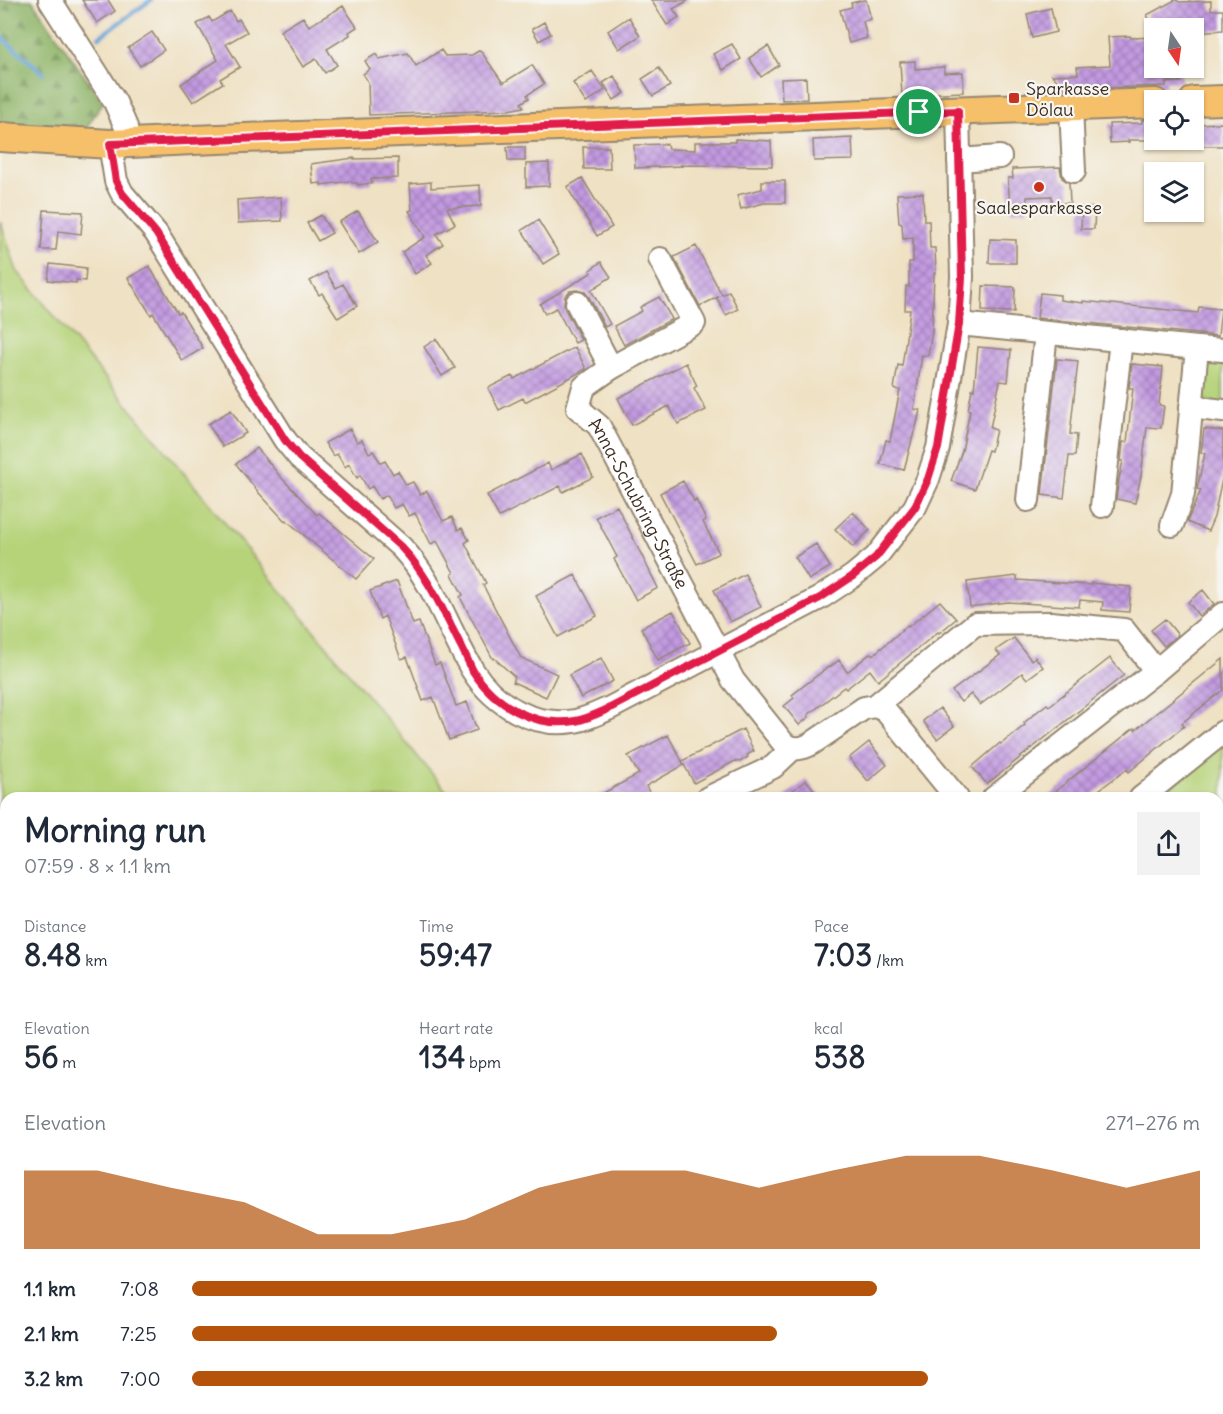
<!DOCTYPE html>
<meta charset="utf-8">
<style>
:root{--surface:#fff;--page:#f2f2f3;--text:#1f2937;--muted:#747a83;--accent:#b45309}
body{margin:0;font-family:Delius,sans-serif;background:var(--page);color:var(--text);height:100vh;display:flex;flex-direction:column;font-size:22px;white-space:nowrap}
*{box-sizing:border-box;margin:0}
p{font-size:20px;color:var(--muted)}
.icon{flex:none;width:33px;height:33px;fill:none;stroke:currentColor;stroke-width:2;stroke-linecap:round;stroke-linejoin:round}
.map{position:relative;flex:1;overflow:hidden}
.details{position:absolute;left:0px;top:792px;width:1224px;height:622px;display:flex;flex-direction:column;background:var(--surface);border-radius:18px 18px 0 0;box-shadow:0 2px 4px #0004}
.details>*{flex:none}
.needle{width:39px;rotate:167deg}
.fabs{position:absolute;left:1144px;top:18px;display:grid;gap:12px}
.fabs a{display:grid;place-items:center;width:60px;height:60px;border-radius:0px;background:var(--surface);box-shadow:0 2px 4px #0004;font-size:30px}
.pin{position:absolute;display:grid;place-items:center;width:51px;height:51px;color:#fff;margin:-26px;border:3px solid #fff;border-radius:50%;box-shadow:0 2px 6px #0007}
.round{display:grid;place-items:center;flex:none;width:63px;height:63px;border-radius:0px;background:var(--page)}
.summary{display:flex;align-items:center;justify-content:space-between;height:102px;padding:0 24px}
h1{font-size:33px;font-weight:800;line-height:45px}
.stats{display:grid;grid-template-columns:repeat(3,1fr);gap:9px;height:102px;padding:6px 24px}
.stats div{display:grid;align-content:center}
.stats b{font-size:30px;font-weight:800}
.stats small{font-size:16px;font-weight:400}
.stats p{font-size:16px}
.chart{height:168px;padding:12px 24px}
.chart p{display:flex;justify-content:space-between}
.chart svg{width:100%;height:108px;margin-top:6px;fill:var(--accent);opacity:.7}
ul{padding:0 24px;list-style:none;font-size:20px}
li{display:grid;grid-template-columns:96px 72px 1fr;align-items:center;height:45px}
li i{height:15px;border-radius:8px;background:var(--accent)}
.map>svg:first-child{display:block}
.green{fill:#b6d379;stroke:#787e4c;stroke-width:1.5}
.forest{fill:url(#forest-firs);stroke:#667044;stroke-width:1.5}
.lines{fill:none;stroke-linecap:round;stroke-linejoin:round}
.stream{stroke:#66a2d7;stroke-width:4.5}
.building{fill:url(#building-cross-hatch)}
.minor-casing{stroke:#958670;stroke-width:26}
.major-casing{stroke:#958670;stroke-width:32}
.minor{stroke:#fff;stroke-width:22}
.major{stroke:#f6c06b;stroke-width:28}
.route-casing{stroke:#fff;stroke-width:12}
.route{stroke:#e11d48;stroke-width:8}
.poi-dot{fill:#c8321e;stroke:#f6f6f2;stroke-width:2}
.labels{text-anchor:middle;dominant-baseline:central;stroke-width:4.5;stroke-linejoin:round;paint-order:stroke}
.poi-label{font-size:18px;fill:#3b2a1e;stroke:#f6f6f2;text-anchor:start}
.street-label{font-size:18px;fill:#3b2a1e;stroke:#f6f6f2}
</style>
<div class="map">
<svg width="1223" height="1414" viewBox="0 0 1223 1414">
<defs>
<pattern id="forest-firs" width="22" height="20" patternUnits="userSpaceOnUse" patternTransform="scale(1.5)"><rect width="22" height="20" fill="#90b569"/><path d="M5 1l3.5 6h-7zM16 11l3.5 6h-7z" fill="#779356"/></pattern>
<pattern id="building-cross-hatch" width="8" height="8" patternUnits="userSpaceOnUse" patternTransform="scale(1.5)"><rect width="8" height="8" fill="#c29ae1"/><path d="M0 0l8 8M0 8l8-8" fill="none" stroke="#9f7eb6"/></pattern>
</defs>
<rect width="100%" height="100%" fill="#f6f6f2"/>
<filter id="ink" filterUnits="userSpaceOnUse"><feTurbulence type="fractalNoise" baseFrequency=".0167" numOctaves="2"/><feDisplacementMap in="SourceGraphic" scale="12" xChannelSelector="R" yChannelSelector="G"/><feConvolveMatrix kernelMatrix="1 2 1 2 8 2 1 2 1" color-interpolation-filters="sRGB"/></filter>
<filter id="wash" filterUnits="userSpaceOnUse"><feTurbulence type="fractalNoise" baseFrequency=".008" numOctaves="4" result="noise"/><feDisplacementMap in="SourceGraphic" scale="24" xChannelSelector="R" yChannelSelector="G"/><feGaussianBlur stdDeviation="1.35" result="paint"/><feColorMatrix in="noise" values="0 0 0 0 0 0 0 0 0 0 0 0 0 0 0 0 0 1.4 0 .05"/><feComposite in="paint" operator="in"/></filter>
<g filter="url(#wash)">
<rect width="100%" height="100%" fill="#efe1c3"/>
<path class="green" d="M0,221l17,50 435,527h-446v149l-6,-11z
M1223,355v51l-20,-6 1,-40z
M1223,741v578l-5,-13v-508h-60z
M6,1043v27l-6,4v-26z
M6,1103v29l-6,9 6,55v212l35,1 2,5h-43v-307z
M174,1409h206l-6,5h-197z
M390,1409v-1l27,1 -7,5h-27z"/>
<path class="forest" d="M0,0h32l71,103 -19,28 -84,-5z
M0,936l6,11v96l-6,5z
M6,1070v33l-6,4v-33z
M6,1132v64l-6,-55z
M174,1408l3,6h-134l-2,-5z"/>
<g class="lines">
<path class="stream" d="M0,36l43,37
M99,37l52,-37"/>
</g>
<g id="blocks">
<path class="building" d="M82,0h26l7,11 -18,12z
M651,0h38l-16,9 6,8 -12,8z
M863,0h3l5,19 -8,2 4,17 -18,5 -9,-33 12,-3 -1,-4z
M1175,0h2l2,2 32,-1v9h12v20l-29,2v-4h-40l-7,-13z
M343,6l14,21 -8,5 1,3 -23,14 10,16 -12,8 -9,-14 -13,8 -23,-36 23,-14 6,9z
M1051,8l5,24 -24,6 -5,-24z
M230,11l6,10 3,-2 8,13 -21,12 14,23 -20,12 3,4 -30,19 -12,-18 37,-24 -21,-36 12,-7 3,5z
M629,17l11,19 -21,13 -11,-18z
M544,22l7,12 -12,7 -7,-12z
M152,32l12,18 -24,16 -12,-18z
M1130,36l1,2 24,-1v31h26v14h-15v4l-101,3 -13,-14 26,-1 -1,-7 33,-2 -2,-28z
M732,44l9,15 -18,11 -10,-16z
M768,46l11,19 -18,12 -12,-19z
M441,50l4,6 27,-1 8,-5 23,33 29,-18 12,19 -17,11 2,3 -8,5 3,4 -16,3 -139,5 -1,-33 -5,-8 7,-5 -5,-8 11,-7 3,5 29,-6 8,13z
M915,61v8l29,-2v6l19,-1v20l-61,3 -2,-33z
M659,68l11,18 -17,10 -11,-17z
M592,71l13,19 -19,13 -13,-20z
M614,76l11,17 -11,7 -11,-17z
M806,78l1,21 -25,1 -1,-21z
M1142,120h13v20h-27l1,2 -19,1 -1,-19 33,-1z
M1223,123v23h-21v-7h-8v-15z
M852,138l1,22 -39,1 -1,-21z
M735,139l36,2 1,25 -91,-1 1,1 -47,2 -1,-23 33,-1 1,5 27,1v-8h40z
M507,147h18v14h-17z
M583,147h26l1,22h-26z
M354,158v1l44,-1v20l-27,1 1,4 -14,2 -1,-2h-5l-1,-2 -30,4v-2l-8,1 -2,-20z
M549,163v23l-23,1v-23z
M1060,167l2,11 7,5 1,20h-18v-7l-25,1v13l-17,1 -2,-33h5l-1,-9z
M582,178l30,49 -15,9 -30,-49z
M762,181h23v22h-21l-23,6 -4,-14 25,-6z
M431,182v6l49,-3 1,21 -34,2 8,16 -19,10 7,10 -17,11 6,8 -17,11 -13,-22 23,-15 -16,-26 3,-1 -2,-26z
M923,193l1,28h5l1,27h5l1,25h-2l-2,58 -4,25 -6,-1 -8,54 6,1 -5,22h-1l-10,38 -24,-6 6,-24 4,1 10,-51 -6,-1 4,-24 4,1 8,-56h-5l1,-24 3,1v-25h4v-24l-10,1 -1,-15 -3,-1 -2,-29z
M281,197l1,24 -44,2 -1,-23z
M1082,207l13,1 -1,21h-13z
M44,210l39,2 -2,22 -23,-3 -2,19h-15z
M358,211l20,31 -19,12 -20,-32z
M321,215l11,18 -14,8 -11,-18z
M538,220l21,34 -16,10 -21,-34z
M990,239l26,1v23h-27z
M696,246l26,49 7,-4 9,18 -12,6 -9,-17 3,-2 -20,10 -26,-49z
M601,262l10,15 -20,13 19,34 -5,3 -16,-30 -4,-5 -8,-2 -7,1 -5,5 -1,7 1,6 16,31 -6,3 -19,-35 -11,6 -5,-10 51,-31 -1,-3z
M50,264l36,4 -1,13 -9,-1v3l-28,-3z
M149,266l29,47 3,-1 22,36 -21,13 -29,-48 -2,2 -23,-37z
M326,272l10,16 7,-4 14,22 -19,12 -16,-25 -3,2 -9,-14z
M983,286l32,1 -1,25 -32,-1z
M1040,293l20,2v5l23,3v-2l115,12 1,-6 22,2 -3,27 -181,-18z
M659,297l13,22 -48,26 -10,-19 28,-15 -2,-4z
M436,339l19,29 -13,8 -18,-29z
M575,347l11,22 -61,33 -2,-4 -24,12 -11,-22 24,-12 2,3z
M978,347l33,3 -3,32 -8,-1 -10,47 6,2 -5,21 -3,-1 -13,39 -24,-8 11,-30 8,-41h-2l4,-21 2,1z
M1057,359l21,2 -8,73 7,1 -2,21h-6l-5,42 -22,-3z
M686,363l11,23 -3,2 12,22 -28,14 -9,-18 -37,19 -14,-27z
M1132,364l31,3 -4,38 5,1 -3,22 -14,-1 -6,49 -6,27 -19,-4 3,-20 4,-18h-2l2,-19h4l6,-54h-4z
M231,410l15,23 -23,14 -15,-23z
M350,429l7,13 5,-2 7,13 4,-2 8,12 4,-2 8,13 5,-3 8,14 7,-3 7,13 7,-4 16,30 9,-4 6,13 4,-2 7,12 -4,3 21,40 -3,2 38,73 36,16 -11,23 -33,-15 2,-5 -21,-19 -1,1 -33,-62 3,-2 -11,-21 2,-1 -17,-32 -6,3 -16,-31 -6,3 -7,-12 -8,4 -7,-13 -7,4 -8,-13 -4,3 -8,-14 -3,3 -8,-14 -4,3 -8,-13 -4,2 -8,-13z
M1204,429l19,2v43l-9,43 -6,14 -21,-9 14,-32 -4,-1 8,-36h-4z
M257,448l22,27 38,40 2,-2 55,46 -18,20 -70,-59 -1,1 -26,-28 -23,-29z
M582,454l11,23 -30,15 -3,-6 -61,31 -12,-22 61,-32 3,7z
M683,481l11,20 2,-1 10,20 -3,2 16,31 -22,11 -37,-71z
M617,506l41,82 -22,12 -22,-41 3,-2 -21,-40z
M853,512l17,18 -17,17 -18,-18z
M816,544l14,23 -21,13 -14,-23z
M745,574l16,33 -31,15 -16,-32z
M575,575l22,41 -39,21 -22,-41z
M1017,576v4l74,5v-2l40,4 -2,25 -27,-2 1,-8 -23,-2 -1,7 -71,-5 -38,5 -3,-25z
M397,581l16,43 6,-2 16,43 5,-2 16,43 11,-4 10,28 -28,10 -16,-43 -10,4 -16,-44 -6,2 -16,-43 -5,3 -10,-28z
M1203,590l11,14 -15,12 -11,-14z
M940,601l16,18 -17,14 -1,-1 -60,49 -8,-11 -24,19 -2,-2 -36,28 1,2 -10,8 -15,-19 10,-8 -2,-3 36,-28 1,1 10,-8 8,12 24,-19 2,2 34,-29 1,1z
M673,611l17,32 -32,17 -17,-32z
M1165,619l13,16 -14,11 -13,-16z
M1014,638l17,22 4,-3 8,10 -16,12 -5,-6 -42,32 -9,-11 -10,8 -9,-11 48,-36 -4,-5z
M601,658l12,23 -32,17 -12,-23z
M1110,658l14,17 -137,109 -15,-17 28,-24 1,1 24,-19 -1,-2 9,-8 14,-11 2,2z
M1223,659v31l-41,33 2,3 -55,46 -2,-3 -39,29h-41l87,-70 1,2z
M940,708l14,18 -17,13 -14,-18z
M743,729l11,22 -7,4 1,2 -8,5 -5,-1 -41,22 -12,-22z
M668,735l16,30 -38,21 6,12h-58l45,-24 -11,-18z
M869,742l18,23 -19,16 -19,-23z
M806,780l15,18h-38z"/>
</g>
</g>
<g filter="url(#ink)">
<use href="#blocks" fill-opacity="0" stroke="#958670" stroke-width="1.5"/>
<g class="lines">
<g class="minor-casing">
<g id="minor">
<path d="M50,0l65,102 11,25 1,16"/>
<path d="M1071,107l3,64"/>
<path d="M110,144l6,37 6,12 34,40 129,207 14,17 102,90c34,36 47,83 72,124 22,34 61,57 102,50 12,-2 24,-8 35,-13l210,-110 33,-22 23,-19 39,-50 13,-28 10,-31 21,-124 3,-47 -4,-166"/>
<path d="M959,160l41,-3"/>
<path id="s1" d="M660,259l34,64 -83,45 -27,19 -6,21 21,18 134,254 52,65c10,5 17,4 26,-1l53,-36 11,-2 100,-82 76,-1 73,7 32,41 -162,127"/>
<path d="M577,303l34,65"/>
<path d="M959,324l238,24 -14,146 -11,31"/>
<path d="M1197,348l26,2"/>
<path d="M1191,407l32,4"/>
<path d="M1028,500l18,-167"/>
<path d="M1102,506l19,-166"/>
<path d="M1156,671l67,-57"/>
<path d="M875,706l10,4 72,88"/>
<path d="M708,798l65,-31 19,-18"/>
<path d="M1141,798l82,-66"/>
</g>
</g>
<g class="major-casing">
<path id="major" d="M1194,101l29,-1
M0,137l110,7 83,-4 962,-37"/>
</g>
<use href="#minor" class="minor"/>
<use href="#major" class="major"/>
</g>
</g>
<g class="lines" filter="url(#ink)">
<g class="route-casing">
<path id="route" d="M958,111l4,167 -3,46 -21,124 -10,31 -13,28 -39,50 -23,19 -33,22 -210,110c-11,5 -23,11 -35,13 -41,7 -80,-16 -102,-50 -4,-8 -8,-17 -12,-25 -18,-35 -33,-71 -60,-99l-102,-90 -14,-17 -129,-207 -34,-40 -6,-12 -6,-37z"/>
</g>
<use href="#route" class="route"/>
</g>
<g class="poi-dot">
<rect x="1008" y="92" width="12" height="12" rx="3"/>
<circle cx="1039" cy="187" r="6"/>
</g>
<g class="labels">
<g class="poi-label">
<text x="1026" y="88">Sparkasse<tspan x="1026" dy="21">Dölau</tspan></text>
<text x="1039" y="207" text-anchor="middle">Saalesparkasse</text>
</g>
<g class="street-label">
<text stroke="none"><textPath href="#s1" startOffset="336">Anna-Schubring-Straße</textPath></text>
</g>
</g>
</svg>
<div class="fabs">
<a><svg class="needle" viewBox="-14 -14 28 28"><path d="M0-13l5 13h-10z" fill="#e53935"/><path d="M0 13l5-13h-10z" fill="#747a83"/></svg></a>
<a><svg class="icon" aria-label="locate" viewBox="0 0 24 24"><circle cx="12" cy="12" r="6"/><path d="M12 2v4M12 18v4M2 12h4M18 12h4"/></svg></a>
<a><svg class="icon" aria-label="layers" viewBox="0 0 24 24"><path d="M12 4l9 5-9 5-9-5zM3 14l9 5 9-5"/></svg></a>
</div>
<div class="pin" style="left:919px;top:112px;background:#1e9e55"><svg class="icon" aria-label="arrive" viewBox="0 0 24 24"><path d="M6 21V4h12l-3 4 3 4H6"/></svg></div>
<section class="details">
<div class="summary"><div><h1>Morning run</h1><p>07:59 · 8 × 1.1 km</p></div><a class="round"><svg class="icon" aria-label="share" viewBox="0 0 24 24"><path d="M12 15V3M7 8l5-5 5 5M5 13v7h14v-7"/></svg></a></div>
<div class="stats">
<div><p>Distance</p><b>8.48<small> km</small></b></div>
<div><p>Time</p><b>59:47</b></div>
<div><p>Pace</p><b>7:03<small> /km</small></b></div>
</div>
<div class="stats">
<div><p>Elevation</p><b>56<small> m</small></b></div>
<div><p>Heart rate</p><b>134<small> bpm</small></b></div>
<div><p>kcal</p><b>538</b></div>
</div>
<div class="chart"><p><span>Elevation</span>271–276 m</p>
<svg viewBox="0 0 160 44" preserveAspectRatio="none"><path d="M0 44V12L10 12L20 19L30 25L40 38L50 38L60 32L70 19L80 12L90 12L100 19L110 12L120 6L130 6L140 12L150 19L160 12V44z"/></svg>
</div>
<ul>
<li><b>1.1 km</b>7:08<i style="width:68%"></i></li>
<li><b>2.1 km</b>7:25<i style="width:58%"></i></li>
<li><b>3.2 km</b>7:00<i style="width:73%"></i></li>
</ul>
</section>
</div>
